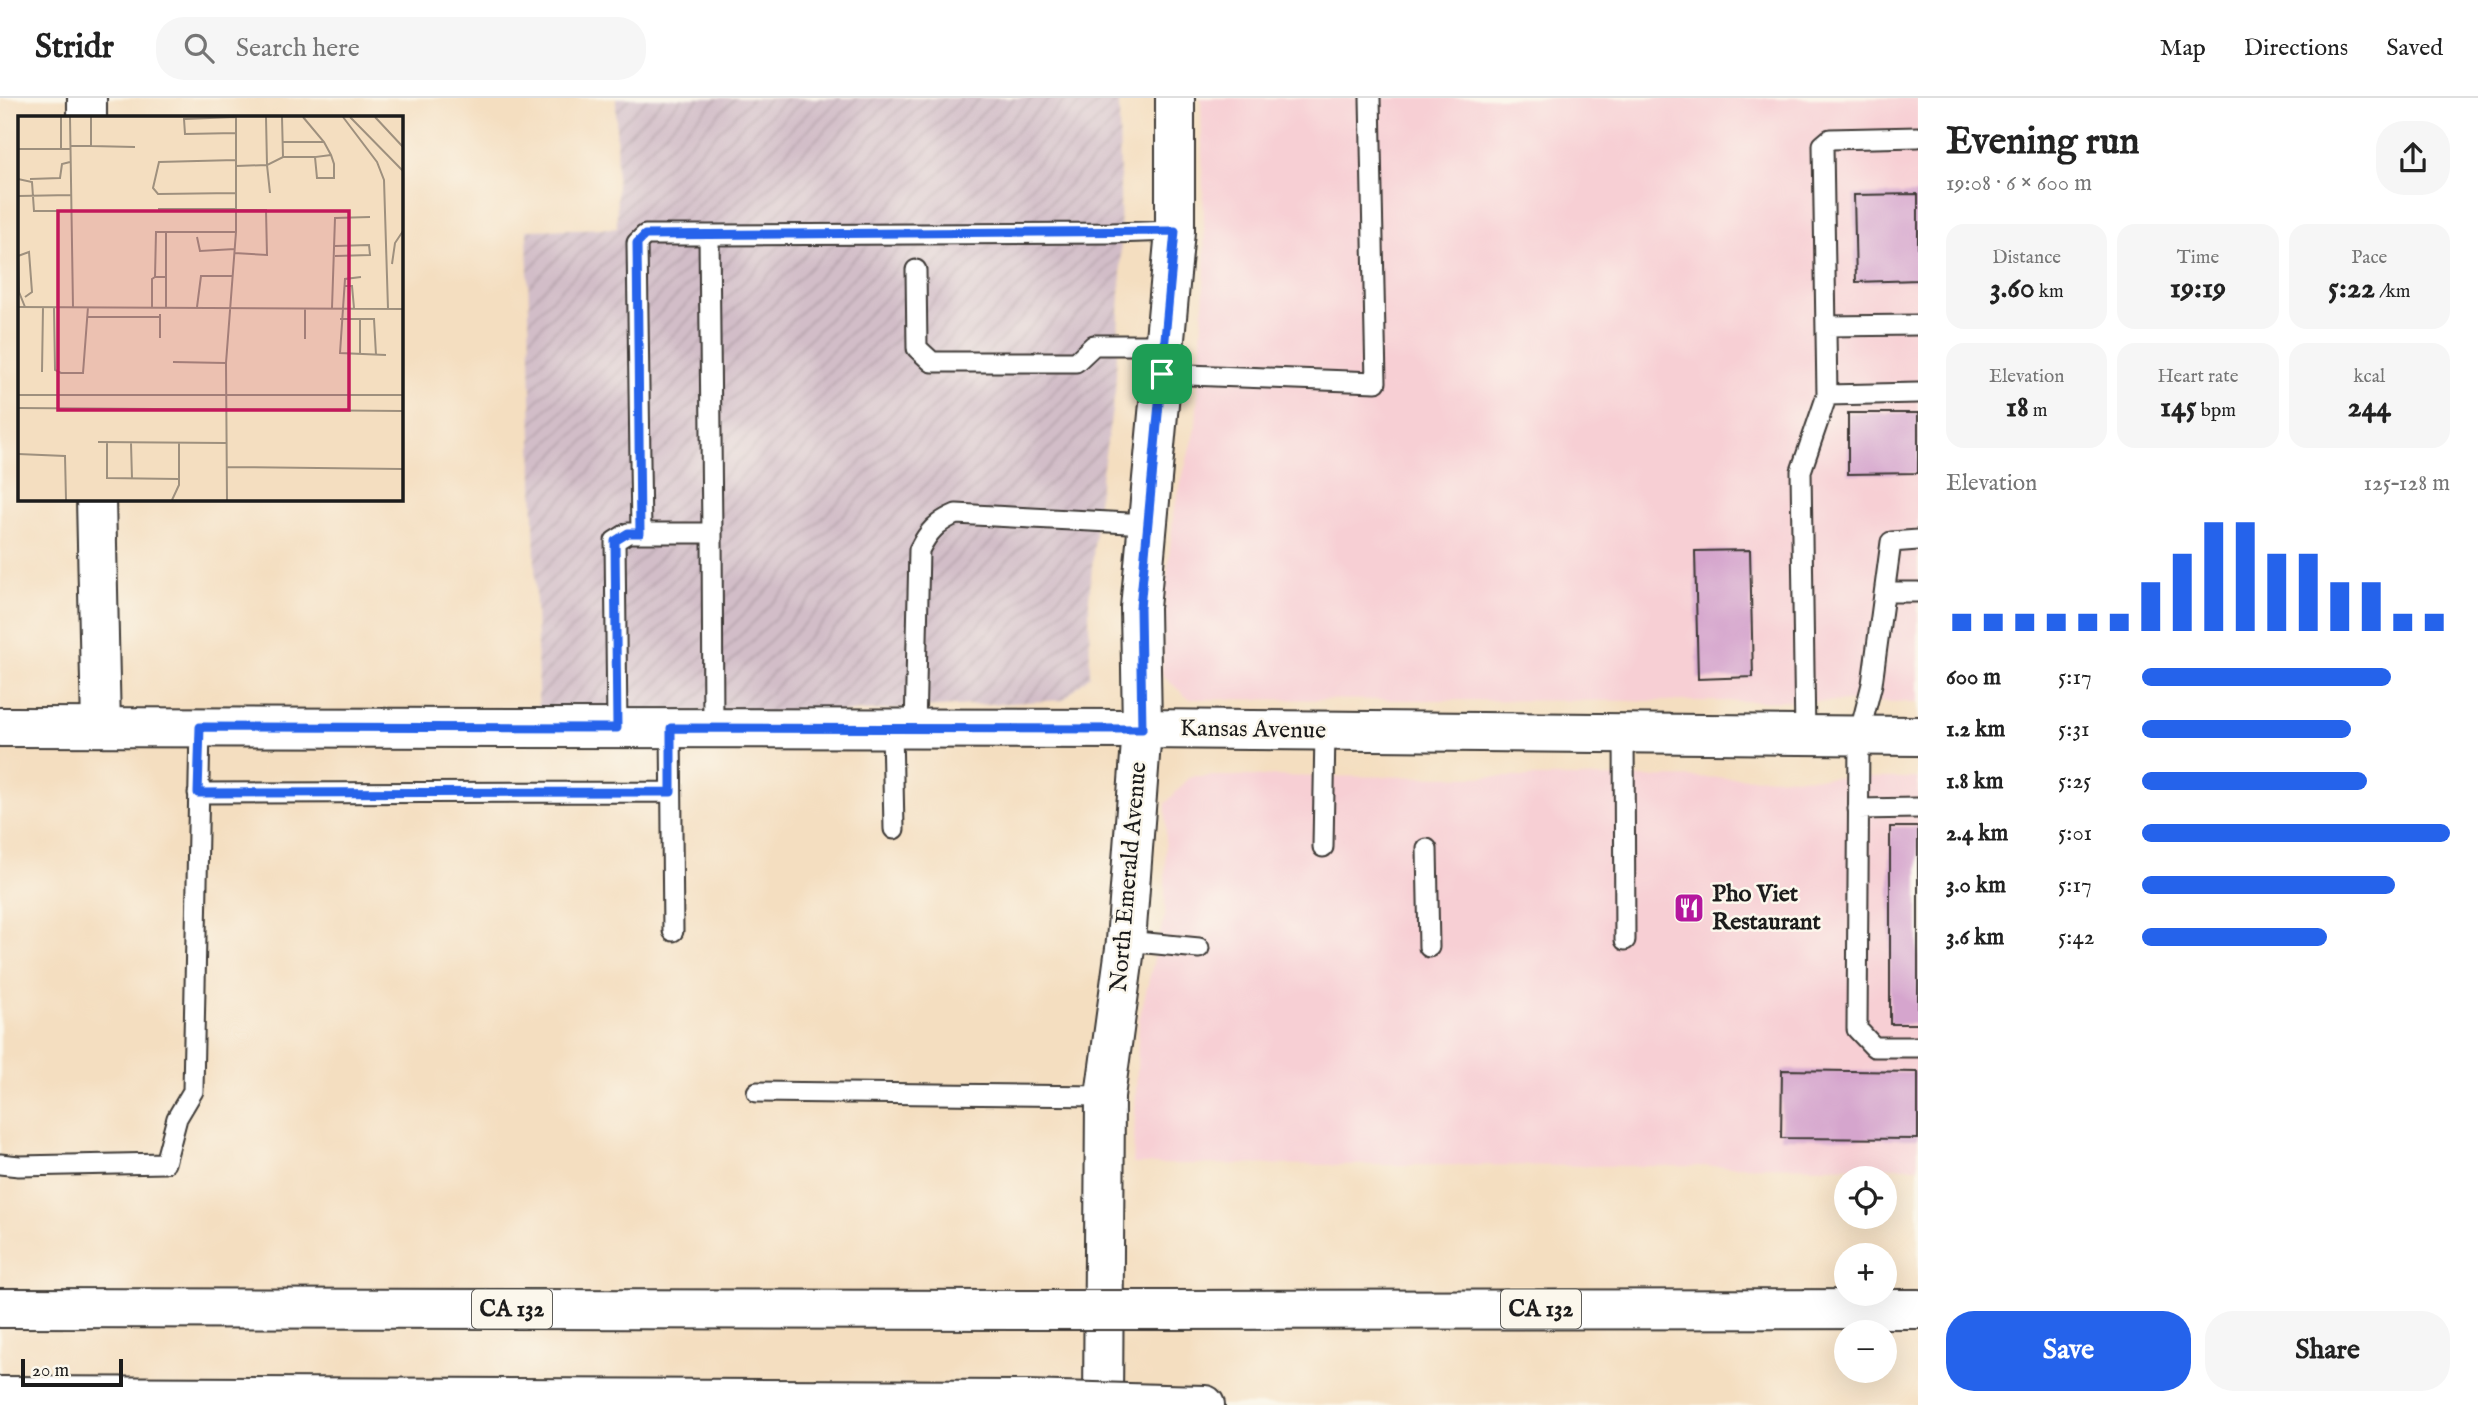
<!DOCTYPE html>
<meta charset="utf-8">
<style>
:root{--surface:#fff;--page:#f6f6f6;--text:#222;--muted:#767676;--line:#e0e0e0;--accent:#2563eb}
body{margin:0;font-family:"IM FELL English",serif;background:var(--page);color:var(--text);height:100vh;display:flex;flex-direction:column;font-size:26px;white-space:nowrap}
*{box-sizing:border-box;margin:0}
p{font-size:23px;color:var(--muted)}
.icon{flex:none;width:38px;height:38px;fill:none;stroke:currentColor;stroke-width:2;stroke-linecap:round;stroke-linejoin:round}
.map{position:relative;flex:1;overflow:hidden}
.details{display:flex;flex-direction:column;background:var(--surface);width:560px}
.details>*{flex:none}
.controls{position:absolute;left:1834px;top:1068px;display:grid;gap:14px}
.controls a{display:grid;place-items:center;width:63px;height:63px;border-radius:50%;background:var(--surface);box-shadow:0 7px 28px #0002;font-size:35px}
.scale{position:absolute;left:21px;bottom:18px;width:102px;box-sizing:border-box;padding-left:7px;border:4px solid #1c1c1c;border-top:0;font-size:19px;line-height:24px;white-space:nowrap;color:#1c1c1c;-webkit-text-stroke:5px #fbf7ec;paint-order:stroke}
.pin{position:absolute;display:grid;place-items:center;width:60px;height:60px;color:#fff;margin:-30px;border-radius:14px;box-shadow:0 4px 10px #0006}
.round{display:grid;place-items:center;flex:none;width:74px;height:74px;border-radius:28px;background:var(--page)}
.headline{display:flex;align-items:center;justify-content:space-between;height:119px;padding:0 28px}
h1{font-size:38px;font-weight:700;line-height:52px}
.metrics{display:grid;grid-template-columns:repeat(3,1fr);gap:10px;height:119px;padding:7px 28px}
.metrics div{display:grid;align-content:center;border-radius:18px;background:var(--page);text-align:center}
.metrics b{font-size:30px;font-weight:700}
.metrics small{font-size:19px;font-weight:400}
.metrics p{font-size:19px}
.chart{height:196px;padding:14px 28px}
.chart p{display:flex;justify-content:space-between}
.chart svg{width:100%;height:126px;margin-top:7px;stroke:var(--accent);stroke-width:6}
.primary-button{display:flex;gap:14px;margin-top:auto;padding:14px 28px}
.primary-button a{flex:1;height:80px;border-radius:28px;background:var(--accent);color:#fff;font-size:28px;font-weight:700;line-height:80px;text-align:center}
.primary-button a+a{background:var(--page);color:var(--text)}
ul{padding:0 28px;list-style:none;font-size:23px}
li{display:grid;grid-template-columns:112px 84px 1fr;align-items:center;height:52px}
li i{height:18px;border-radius:9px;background:var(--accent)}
header{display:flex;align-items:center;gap:42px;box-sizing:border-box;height:98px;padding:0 35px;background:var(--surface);border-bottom:2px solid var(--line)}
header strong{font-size:33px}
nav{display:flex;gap:38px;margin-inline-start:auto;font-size:24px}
.search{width:490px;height:63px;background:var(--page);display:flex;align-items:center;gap:18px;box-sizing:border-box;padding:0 24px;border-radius:28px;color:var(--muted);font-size:26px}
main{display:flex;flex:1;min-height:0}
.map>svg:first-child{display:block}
.built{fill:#f7cfd4}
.industrial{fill:url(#industrial-furrows)}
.building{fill:#d5a5cd}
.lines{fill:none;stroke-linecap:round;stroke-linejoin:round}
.lane-casing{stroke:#3c3935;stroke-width:23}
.street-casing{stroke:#3c3935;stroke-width:42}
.secondary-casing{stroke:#3c3935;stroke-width:42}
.highway-casing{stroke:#3c3935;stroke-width:42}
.lane{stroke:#fff;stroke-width:19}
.street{stroke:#fff;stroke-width:38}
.secondary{stroke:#fff;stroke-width:38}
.highway{stroke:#fff;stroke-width:38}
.highway-bridge-casing{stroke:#3c3935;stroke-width:42;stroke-linecap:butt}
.highway-bridge{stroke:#fff;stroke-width:38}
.route-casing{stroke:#fff;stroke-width:14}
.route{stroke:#2563eb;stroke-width:9}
.labels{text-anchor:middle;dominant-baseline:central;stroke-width:5;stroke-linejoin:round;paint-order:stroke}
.shield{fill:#fbf7ec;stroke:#5f5e5a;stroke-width:2}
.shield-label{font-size:23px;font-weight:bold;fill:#1c1c1c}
.street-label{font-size:24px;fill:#1c1c1c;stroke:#fbf7ec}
.poi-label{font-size:24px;font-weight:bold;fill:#1c1c1c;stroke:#fbf7ec;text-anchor:start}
.inset-road{fill:none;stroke:#9e907e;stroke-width:2}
.view{fill:#c2185b;fill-opacity:0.15;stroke:#c2185b;stroke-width:3.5}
.inset-edge{fill:none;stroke:#1c1c1c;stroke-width:3.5}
</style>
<header>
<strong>Stridr</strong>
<div class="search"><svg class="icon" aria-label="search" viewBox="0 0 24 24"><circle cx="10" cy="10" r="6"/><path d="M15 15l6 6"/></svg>Search here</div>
<nav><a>Map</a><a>Directions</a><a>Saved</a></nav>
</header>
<main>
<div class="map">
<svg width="1918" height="1307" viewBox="0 0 1918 1307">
<defs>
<pattern id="industrial-furrows" width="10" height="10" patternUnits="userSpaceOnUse" patternTransform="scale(1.75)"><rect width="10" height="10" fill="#d2bdc8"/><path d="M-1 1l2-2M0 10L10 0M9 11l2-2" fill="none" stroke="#b4a2ab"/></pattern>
</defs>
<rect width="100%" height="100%" fill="#fbf7ec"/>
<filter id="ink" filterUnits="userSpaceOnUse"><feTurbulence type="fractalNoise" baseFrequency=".0143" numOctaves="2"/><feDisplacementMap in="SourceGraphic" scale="14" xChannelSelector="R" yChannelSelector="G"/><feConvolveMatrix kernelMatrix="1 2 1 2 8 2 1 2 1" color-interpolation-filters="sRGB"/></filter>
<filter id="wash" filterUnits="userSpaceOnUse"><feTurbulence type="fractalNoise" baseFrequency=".00686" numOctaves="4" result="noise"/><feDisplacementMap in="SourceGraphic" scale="28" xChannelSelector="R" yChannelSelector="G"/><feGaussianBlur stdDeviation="1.57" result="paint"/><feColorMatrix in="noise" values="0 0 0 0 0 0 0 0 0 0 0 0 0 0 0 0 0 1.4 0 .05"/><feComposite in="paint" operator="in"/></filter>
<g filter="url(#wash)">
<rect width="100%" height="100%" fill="#f4dec0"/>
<path class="built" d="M1201,0h717v604l-729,-3 -27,-24 3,-79 9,-86 22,-85 9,-155z
M1191,678l727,2v389l-785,-3 6,-144 26,-106 1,-111z"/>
<path class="industrial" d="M616,0h503l2,176 -6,118 -16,99 -10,108 1,76 -27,25 -524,29 -12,-499 90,-2z"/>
<g id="blocks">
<path class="building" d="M1918,96v86l-62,2 -2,-87z
M1848,315h70v60l-70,1z
M1750,452l3,127 -55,2 -3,-128z
M1890,729h28v197h-28z
M1782,972l136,2v67l-137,-1z"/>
</g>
</g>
<g filter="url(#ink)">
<use href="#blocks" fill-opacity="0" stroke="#3c3935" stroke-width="2"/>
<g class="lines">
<g class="lane-casing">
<path id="lane" d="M709,137l3,298h-71l-4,-290 8,-8h64l403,-2 63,-2
M916,172l1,78 15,14h144l18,-17h69
M1826,228l92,-1
M1162,276l214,8 -6,-284
M1827,297l91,-2
M712,435l1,195
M1918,442l-27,2 -19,142 -13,51 -2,294 17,18h44
M1886,494h32
M617,630l-2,-187 13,-8h13
M671,630l2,203
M892,631l2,100
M915,631l4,-179c9,-18 18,-28 37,-36l192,10
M1624,635l1,207
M1805,637l-4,-264 26,-76 -4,-250 7,-6 88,-2
M198,695l473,-1
M1858,711l60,-1
M1323,749l2,-116
M1427,751l2,98
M1126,843l73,7
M757,994l348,4
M0,1066l19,2 146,-3 12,-45 16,-27 7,-364"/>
</g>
<g class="street-casing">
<path id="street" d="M87,0v19
M96,401l5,228"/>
</g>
<g class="secondary-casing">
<path id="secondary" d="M0,629l1142,2 776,7
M1103,1307l2,-309 21,-155 16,-212 -2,-121 35,-377v-133"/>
</g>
<g class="highway-casing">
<path id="highway" d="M0,1210l1025,2
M1163,1212l755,-1
M0,1298l1025,4
M1163,1306l42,1"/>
</g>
<use href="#lane" class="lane"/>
<use href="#street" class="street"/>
<use href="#secondary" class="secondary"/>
<use href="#highway" class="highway"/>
<g class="highway-bridge-casing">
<path id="highway-bridge" d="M1025,1212h138
M1025,1302l138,4"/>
</g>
<use href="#highway-bridge" class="highway-bridge"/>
</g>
</g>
<g class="lines" filter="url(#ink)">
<g class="route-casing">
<path id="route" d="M1175,133l-35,377 2,121 -471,-1v64l-473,1 2,-66 417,1 -2,-187 13,-8h12l-3,-290 8,-8z"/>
</g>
<use href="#route" class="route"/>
</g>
<defs>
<g id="restaurant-square" transform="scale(1.575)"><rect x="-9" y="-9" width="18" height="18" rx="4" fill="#b5179e" stroke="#fbf7ec"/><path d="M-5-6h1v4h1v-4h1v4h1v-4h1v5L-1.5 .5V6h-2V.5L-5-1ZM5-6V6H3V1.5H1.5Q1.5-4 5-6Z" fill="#fff"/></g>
</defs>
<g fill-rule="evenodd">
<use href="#restaurant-square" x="1689" y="810"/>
</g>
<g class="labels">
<g class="shield">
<rect x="472" y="1191.5" width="80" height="39" rx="5"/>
<rect x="1501" y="1191.5" width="80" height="39" rx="5"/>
</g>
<g class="shield-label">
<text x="512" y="1211">CA 132</text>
<text x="1541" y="1211">CA 132</text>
</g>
<g class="street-label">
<text transform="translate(1253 632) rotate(1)">Kansas Avenue</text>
<text transform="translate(1129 779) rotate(-85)">North Emerald Avenue</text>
</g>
<g class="poi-label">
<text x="1712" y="796">Pho Viet<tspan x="1712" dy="28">Restaurant</tspan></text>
</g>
</g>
<g transform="translate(18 18)">
<rect width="385" height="385" fill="#f4dec0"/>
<path class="inset-road" d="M43,1v32M52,1l3,190M218,1l-52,2 1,15 51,-1M264,1l1,40M285,1l21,25 7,13 3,9v14h-17l-2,-21 16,-2M325,1l34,45 7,18 4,129M332,1l53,54M357,1l28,30M264,26h42M52,30h21v-29M73,30l44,1M0,33h52M218,44l-77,2 -6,26 5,6 78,-1M218,50l31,-1 -1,-48M0,63l14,3 2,29h25M12,63l30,-1 2,-14 8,-2M252,77l-3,-28 16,-8h32M0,80l53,-1M140,93h78M148,116v45h-11l1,-45h80M179,121l3,14 35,-2M317,130l34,-1 1,10 -35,1M216,137l33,2 -1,-45h-30M374,148l3,-21 8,-12M148,161v30M343,161l-16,2 -5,74 46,2M326,170h8l2,22M7,181l7,-5 -3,-40 -11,4 1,36 6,15M0,191l385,2M36,191l1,63 6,3h22l5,-66M134,191v-28l3,-2M179,191l4,-31h31M287,192v31M314,192l3,-90 35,-1M142,198v24M70,201h72M322,203h34l2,36M385,213v43M342,239v-36M155,246l53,1M24,256l1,-65M0,279h385M0,292l385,3M80,326l128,1M89,326v36l72,1M113,327l1,36M0,338l47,2 1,44M208,351l177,2M154,384l7,-15v-42M209,384l-1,-137 10,-131v-115"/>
<path class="view" d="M40,95h291v199h-291z"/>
<rect width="385" height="385" class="inset-edge"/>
</g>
</svg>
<div class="controls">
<a><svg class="icon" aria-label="locate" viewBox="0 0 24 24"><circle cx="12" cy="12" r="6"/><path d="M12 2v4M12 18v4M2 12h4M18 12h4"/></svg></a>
<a>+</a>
<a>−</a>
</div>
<div class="scale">20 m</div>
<div class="pin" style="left:1162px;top:276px;background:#1e9e55"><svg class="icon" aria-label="arrive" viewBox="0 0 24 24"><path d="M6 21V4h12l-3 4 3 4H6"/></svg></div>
</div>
<section class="details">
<div class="headline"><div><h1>Evening run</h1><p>19:08 · 6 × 600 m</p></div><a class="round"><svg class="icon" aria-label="share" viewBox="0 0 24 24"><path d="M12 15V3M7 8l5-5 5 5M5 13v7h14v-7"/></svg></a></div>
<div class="metrics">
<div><p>Distance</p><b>3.60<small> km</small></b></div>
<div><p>Time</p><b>19:19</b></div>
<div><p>Pace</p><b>5:22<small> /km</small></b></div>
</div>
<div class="metrics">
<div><p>Elevation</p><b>18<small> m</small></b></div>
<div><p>Heart rate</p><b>145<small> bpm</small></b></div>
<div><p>kcal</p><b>244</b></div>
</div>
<div class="chart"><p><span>Elevation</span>125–128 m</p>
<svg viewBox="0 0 160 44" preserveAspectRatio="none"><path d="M5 44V38M15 44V38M25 44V38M35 44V38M45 44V38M55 44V38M65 44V27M75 44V17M85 44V6M95 44V6M105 44V17M115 44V17M125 44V27M135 44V27M145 44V38M155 44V38"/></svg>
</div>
<ul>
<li><b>600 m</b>5:17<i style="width:81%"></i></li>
<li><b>1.2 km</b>5:31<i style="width:68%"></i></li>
<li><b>1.8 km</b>5:25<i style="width:73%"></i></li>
<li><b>2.4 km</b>5:01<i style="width:100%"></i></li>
<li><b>3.0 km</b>5:17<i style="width:82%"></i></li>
<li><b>3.6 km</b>5:42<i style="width:60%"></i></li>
</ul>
<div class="primary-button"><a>Save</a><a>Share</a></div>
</section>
</main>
